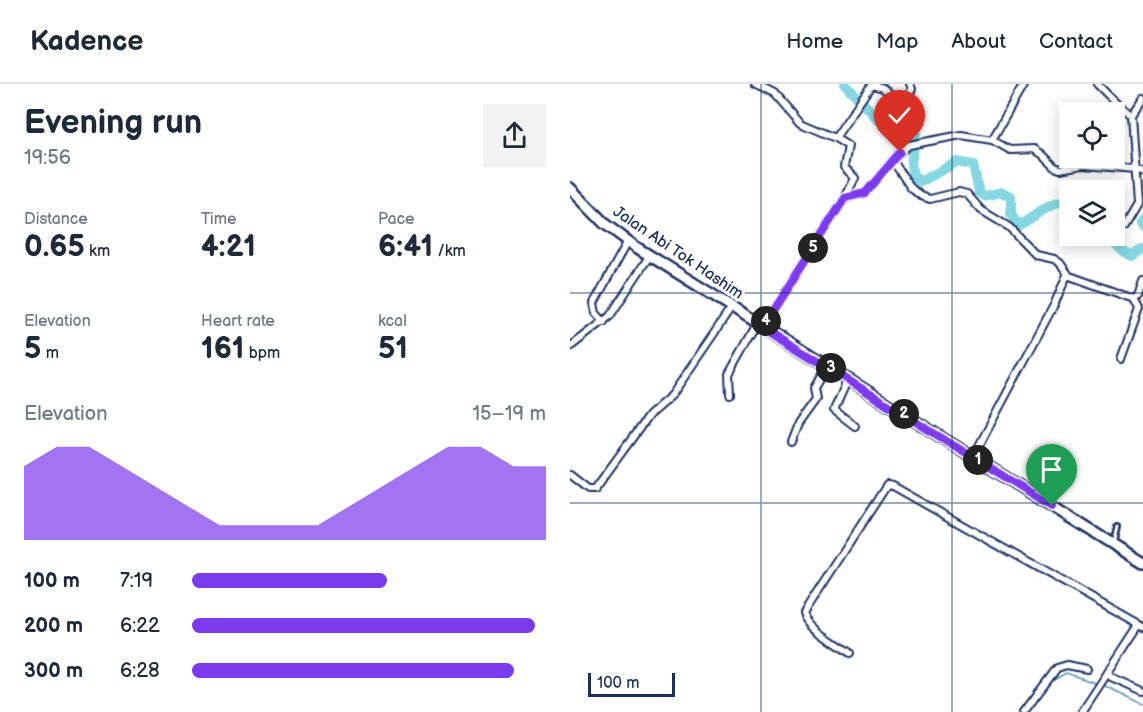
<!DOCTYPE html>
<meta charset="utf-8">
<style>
:root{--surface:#fff;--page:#f2f2f3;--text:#1f2937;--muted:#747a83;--line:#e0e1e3;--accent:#7c3aed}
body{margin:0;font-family:"Balsamiq Sans",sans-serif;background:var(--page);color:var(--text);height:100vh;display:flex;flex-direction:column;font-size:22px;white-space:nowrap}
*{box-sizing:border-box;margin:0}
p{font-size:20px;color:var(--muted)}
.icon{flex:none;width:33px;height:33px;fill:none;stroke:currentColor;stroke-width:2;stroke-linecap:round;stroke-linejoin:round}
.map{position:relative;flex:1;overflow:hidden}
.side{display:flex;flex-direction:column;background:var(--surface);width:570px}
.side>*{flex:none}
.tools{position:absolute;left:489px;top:18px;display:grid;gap:12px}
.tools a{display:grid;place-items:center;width:66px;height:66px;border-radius:0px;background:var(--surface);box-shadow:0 3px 15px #0003;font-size:30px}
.scale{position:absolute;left:18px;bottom:15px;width:87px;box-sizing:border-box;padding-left:6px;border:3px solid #1b2f5e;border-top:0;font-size:16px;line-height:21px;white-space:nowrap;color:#1b2f5e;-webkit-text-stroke:4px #fff;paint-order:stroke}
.pin{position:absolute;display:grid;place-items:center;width:51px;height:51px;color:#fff;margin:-62px -26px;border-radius:50% 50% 50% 0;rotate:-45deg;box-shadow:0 0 6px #0007}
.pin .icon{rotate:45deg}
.km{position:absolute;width:30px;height:30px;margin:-15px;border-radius:50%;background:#222;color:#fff;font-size:16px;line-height:30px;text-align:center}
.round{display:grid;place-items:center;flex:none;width:63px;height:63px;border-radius:0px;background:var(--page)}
.overview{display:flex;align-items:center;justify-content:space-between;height:102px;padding:0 24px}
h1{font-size:33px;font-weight:800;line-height:45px}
.stats{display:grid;grid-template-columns:repeat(3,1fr);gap:9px;height:102px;padding:6px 24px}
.stats div{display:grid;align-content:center}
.stats b{font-size:30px;font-weight:800}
.stats small{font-size:16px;font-weight:400}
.stats p{font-size:16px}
.chart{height:168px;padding:12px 24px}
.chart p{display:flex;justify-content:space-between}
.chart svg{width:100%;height:108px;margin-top:6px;fill:var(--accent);opacity:.7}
ul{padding:0 24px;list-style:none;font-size:20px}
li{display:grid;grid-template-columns:96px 72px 1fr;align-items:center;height:45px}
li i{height:15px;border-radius:8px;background:var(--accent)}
header{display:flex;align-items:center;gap:36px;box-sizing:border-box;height:84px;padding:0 30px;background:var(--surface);border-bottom:2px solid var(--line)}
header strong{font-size:28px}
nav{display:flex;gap:33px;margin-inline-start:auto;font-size:21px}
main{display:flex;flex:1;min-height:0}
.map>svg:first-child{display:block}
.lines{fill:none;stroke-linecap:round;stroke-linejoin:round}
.stream{stroke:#5b94ad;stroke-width:1.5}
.river{stroke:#86d7e1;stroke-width:10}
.service-casing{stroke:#1b2f5e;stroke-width:8}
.minor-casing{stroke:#1b2f5e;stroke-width:10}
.secondary-casing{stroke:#1b2f5e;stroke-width:14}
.service{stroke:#fff;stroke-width:3}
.minor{stroke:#fff;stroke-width:6}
.secondary{stroke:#fff;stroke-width:9}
.route-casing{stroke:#fff;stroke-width:12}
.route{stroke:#7c3aed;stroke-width:8}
.grid{fill:none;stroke:#1b2f5e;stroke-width:1.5;stroke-opacity:0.55}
.labels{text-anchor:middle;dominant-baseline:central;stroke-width:6;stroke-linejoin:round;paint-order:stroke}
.street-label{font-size:16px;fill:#1b2f5e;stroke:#fff}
</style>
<header>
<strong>Kadence</strong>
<nav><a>Home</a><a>Map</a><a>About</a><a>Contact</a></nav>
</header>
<main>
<section class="side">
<div class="overview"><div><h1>Evening run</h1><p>19:56</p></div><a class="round"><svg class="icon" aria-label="share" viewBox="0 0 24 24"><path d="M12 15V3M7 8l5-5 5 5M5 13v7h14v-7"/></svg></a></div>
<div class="stats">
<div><p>Distance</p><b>0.65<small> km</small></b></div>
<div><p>Time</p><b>4:21</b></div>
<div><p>Pace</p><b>6:41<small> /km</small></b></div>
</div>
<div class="stats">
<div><p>Elevation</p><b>5<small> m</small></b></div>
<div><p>Heart rate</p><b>161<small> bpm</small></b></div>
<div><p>kcal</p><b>51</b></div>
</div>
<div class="chart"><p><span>Elevation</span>15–19 m</p>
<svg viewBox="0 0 160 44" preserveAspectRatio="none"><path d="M0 44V14L10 6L20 6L30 14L40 22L50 30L60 38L70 38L80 38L90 38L100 30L110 22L120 14L130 6L140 6L150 14L160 14V44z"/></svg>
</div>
<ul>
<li><b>100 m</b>7:19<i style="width:55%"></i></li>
<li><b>200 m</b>6:22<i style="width:97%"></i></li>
<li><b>300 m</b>6:28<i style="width:91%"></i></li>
</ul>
</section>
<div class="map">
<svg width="573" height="628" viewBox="0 0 573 628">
<rect width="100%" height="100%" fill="#fff"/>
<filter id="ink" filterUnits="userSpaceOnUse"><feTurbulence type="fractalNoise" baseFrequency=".0167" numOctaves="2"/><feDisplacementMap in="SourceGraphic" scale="12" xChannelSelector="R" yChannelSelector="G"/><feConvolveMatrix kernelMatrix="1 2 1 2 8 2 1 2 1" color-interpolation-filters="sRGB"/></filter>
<g filter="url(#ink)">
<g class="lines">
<path class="stream" d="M480,598l16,-9 32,11
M533,601l40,19"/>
<path class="river" d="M275,0l33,35 38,14 -5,31 2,11 7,7 37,-20 16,3 6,27 6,4 16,-4 10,4v19l8,10c15,-7 32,-25 51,-24
M573,136l-3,4 3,3
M536,152l18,16 8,4 11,-7"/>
<g class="service-casing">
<path id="service" d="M541,458l3,-2 3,-13"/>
</g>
<g class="minor-casing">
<path id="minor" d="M185,0l20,10 25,29 35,15 13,8 -4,21 11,11 -10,20
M527,0l20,20 14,11
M302,1l11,3 20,17 9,-16 -2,-5
M265,54l37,-54
M422,56l32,-56
M323,77l18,27 10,8 9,3 29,-7 8,2 14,16 28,17 27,28 18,4 6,4 8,11
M554,143l13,-22 -6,-90 12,-17
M34,238l-8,-9 -2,-10 34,-62
M192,243l83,-129 20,-5 32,-38 12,-10 52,-10 31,5 18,10 24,-1 8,5 13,13 5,2 23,-4 53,4 7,3
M0,263l40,-31 40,-61
M551,275l18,-50 -5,-10
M278,295l-14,31 21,16
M160,310l-1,-20 28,-50
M221,358l7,-18 18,-25 -2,-11 13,-22
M403,373l81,-152 13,-30 67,24 4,-3 5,-15
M0,391l18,14h7l54,-74 23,-20 60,-88
M280,569c-14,-11 -39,-23 -46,-40l83,-128 6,1 250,141
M538,588l3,5 32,14
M454,628l33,-44 10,-3 20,4
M512,628l57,-87"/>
</g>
<g class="secondary-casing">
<path id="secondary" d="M0,104l35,36 31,23 507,316"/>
</g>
<use href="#service" class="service"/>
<use href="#minor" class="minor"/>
<use href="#secondary" class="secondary"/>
</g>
</g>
<g class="lines" filter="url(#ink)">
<g class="route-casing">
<path id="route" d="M330,68l-35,41 -20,5 -83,129 290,179"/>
</g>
<use href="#route" class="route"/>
</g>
<path class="grid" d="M191,0v628M382,0v628M0,209h573M0,419h573"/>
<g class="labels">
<g class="street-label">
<text transform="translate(108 169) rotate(34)">Jalan Abi Tok Hashim</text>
</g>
</g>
</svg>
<div class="tools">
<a><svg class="icon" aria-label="locate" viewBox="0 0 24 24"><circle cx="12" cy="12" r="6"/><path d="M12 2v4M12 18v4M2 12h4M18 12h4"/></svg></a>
<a><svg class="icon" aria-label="layers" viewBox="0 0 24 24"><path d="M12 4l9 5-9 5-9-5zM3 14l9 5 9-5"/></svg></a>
</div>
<div class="scale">100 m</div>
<div class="pin" style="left:482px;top:422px;background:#1e9e55"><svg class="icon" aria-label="arrive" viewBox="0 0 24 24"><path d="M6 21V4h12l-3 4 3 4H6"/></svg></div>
<div class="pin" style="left:330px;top:68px;background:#d93025"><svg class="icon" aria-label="check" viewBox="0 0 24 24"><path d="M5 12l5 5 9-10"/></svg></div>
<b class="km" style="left:408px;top:376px">1</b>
<b class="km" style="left:334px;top:330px">2</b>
<b class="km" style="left:261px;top:284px">3</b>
<b class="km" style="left:196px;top:237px">4</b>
<b class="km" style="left:243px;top:164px">5</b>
</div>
</main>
